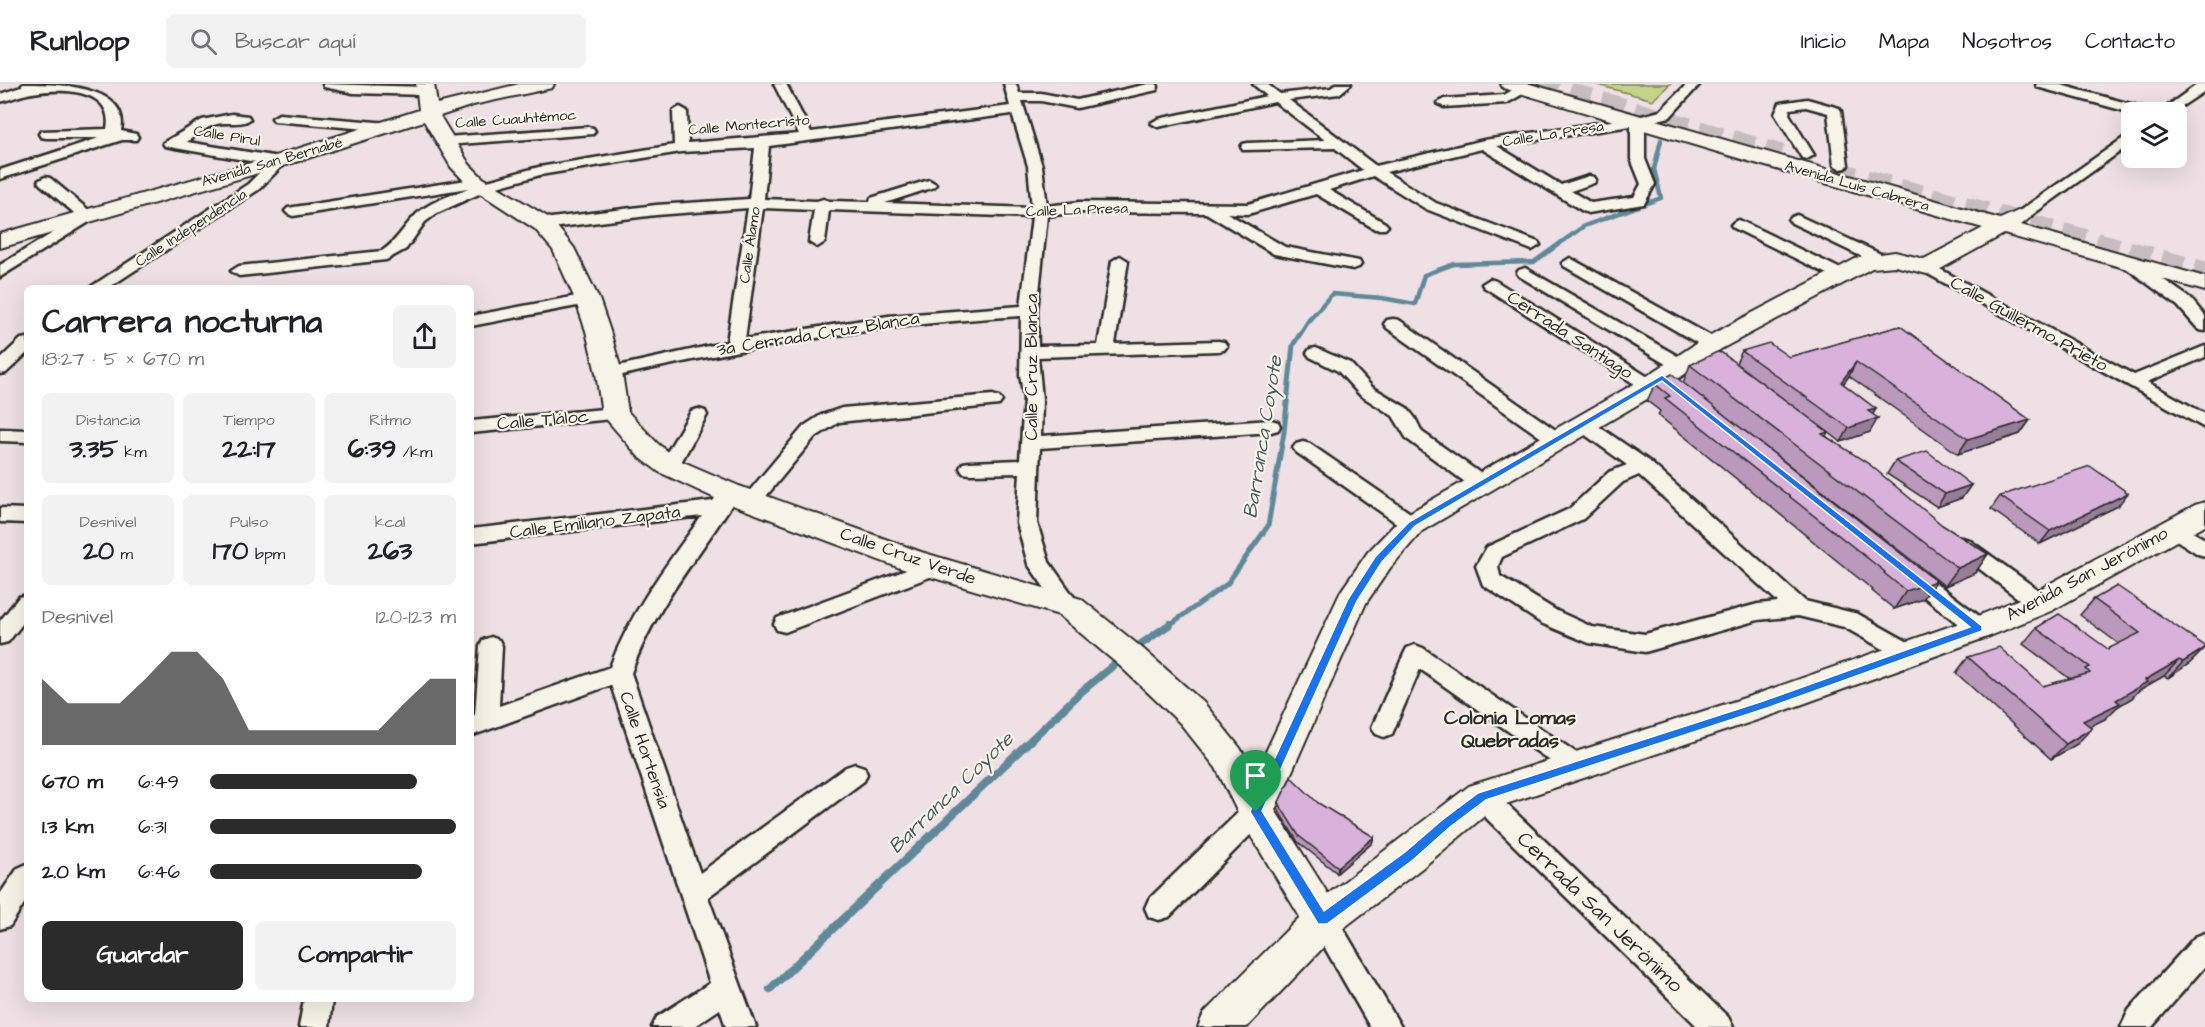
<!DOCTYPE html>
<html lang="es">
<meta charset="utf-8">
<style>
:root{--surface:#fff;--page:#f2f2f2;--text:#202124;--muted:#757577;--line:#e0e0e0;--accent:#2b2b2b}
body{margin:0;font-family:"Architects Daughter",sans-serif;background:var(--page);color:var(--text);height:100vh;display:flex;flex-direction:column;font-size:22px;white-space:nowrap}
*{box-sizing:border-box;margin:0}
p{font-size:20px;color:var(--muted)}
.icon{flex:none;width:33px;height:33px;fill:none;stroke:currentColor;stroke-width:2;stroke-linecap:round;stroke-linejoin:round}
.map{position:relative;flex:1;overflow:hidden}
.panel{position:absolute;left:24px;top:201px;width:450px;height:717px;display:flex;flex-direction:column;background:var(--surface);border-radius:9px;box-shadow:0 6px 24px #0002}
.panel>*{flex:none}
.fabs{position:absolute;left:2121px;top:18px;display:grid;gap:12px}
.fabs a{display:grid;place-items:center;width:66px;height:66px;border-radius:9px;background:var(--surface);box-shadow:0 6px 24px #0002;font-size:30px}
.pin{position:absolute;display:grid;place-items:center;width:51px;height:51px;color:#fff;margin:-62px -26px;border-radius:50% 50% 50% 0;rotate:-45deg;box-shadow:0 0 6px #0007}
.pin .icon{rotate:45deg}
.round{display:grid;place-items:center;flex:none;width:63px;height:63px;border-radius:9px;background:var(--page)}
.overview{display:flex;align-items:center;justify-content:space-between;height:102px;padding:0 18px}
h1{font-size:33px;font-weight:700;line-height:45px}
.metrics{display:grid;grid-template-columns:repeat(3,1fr);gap:9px;height:102px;padding:6px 18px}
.metrics div{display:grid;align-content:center;border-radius:9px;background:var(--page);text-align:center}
.metrics b{font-size:26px;font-weight:700}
.metrics small{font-size:16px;font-weight:400}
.metrics p{font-size:16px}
.chart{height:168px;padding:12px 18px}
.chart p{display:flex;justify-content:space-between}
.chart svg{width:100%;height:108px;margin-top:6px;fill:var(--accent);opacity:.7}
.button{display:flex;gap:12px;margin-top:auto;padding:12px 18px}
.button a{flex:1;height:69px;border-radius:9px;background:var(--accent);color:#fff;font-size:24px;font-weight:700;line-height:69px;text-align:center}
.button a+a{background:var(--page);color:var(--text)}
ul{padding:0 18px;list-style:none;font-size:20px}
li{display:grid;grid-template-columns:96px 72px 1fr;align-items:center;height:45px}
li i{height:15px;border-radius:8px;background:var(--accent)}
header{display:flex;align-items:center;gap:36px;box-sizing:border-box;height:84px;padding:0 30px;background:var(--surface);border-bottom:2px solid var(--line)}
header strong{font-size:28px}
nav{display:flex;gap:33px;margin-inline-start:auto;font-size:21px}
.search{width:420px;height:54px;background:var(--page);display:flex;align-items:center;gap:15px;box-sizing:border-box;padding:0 21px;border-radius:9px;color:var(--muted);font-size:22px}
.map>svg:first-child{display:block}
.green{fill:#c4d387;stroke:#787f59;stroke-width:1.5}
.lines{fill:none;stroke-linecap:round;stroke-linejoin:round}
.stream-far2{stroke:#5f8999;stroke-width:4.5}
.stream-far1{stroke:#5f8999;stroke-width:5}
.stream{stroke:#5f8999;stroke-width:8}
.highway-tunnel{stroke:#c7bcbf;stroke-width:23;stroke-dasharray:23 11;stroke-linecap:butt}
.street-casing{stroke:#2b2b2b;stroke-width:5}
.secondary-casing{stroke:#2b2b2b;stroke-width:4}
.street{fill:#f7f3e8;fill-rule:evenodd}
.secondary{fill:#f7f3e8;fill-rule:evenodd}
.wall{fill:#ba99bc;stroke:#2b2b2b;stroke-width:1.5}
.shaded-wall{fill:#977d99;stroke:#2b2b2b;stroke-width:1.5}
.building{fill:#d8b2db;stroke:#2b2b2b;stroke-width:1.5}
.route{fill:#1a73e8;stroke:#fff;stroke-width:1.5;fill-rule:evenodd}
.labels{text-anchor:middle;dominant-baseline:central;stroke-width:4.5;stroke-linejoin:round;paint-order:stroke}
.far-street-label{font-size:15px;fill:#2b2b2b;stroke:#f7f3e8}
.street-label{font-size:18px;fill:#2b2b2b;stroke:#f7f3e8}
.water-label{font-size:20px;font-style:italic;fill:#455a62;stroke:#f7f3e8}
.neighbourhood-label{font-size:20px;font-weight:bold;fill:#2b2b2b;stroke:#f7f3e8}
.near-street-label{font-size:21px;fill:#2b2b2b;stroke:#f7f3e8}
</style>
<header>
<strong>Runloop</strong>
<div class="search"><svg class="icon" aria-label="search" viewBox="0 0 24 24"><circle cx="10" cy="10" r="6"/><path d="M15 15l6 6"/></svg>Buscar aquí</div>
<nav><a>Inicio</a><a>Mapa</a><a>Nosotros</a><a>Contacto</a></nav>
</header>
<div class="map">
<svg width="2205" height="943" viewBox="0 0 2205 943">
<rect width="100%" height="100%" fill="#eee0e4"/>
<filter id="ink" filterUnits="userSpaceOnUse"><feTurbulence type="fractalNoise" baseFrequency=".0167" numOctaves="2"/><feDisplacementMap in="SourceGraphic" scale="12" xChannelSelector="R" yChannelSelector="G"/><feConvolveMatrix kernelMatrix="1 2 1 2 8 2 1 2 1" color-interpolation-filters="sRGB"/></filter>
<g filter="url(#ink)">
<path class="green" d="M1594,0h76l-17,16z"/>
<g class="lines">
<path class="stream-far2" d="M1310,235l22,-25 50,4 33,6 9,-29 30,-11 80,-2 50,-36 77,-28 -7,-29 7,-29"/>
<path class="stream-far1" d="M1168,542l59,-42 41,-58 16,-94 9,-87 18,-28"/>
<path class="stream" d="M1134,565l36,-25
M770,905l311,-297 40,-33"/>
<path class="highway-tunnel" d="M1536,0l245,72
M1833,88l372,101"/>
<g class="street-casing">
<path id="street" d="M23,0c30,0 108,0 98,47l15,3 2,3 -2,3h-14l-122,39v-9l99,-32h-53l-5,-1 -2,-3 2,-3 66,-2c8,-43 -52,-41 -80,-35 -9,2 -18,6 -27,8v-8l21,-7z
M323,0l102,3 7,4 -7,4 -72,-2 -29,-6z
M774,0h12l25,48 199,-26 -6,-22h12l3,9h22l36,7 71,-16h9l1,3 -1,3 -80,18 -36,-7h-19l20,65 5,40 32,-4 169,2 115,-34 -28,-22 -92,2 -2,-3 2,-3 5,-1 77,-3 -50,-38 -117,25 -7,-4 7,-4 109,-23 -14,-12h14l13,10 51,-6 5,-4h15l-12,10 -50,6 87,66 108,-26 154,-23 22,-6 27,-27h13l-30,33 -25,6v36l10,25 -11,20 -56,9 -5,-2 -101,-62 -96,23 50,31 102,39 2,3 -8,5 -106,-41 -53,-33 -44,14 56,33 3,3 -3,3h-10l-59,-35 -68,20 -21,-1 58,34 74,14 2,3 -2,3 -6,2 -79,-15 -68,-41 -127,-1 -32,4 -10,95 1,35 60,-1 14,-84 8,-5 8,5 -13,83 103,-3 6,1 3,4 -3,4 -6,1 -180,6 4,42 -1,37 230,-16 7,2 2,4 -2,4 -7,2 -231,16 -3,75 12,39 32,45 -3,6 -8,2 -8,-2 -34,-49 -11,-41 3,-50 -50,1 -7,-1 -3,-5 3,-5 7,-1 50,-2 4,-61 -4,-24 1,-59c-140,8 -276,31 -412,62l-6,-1 -3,-4 3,-4 6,-1 118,-26 21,-134 -92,7 -113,14 -8,-5 8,-5 113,-14 93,-6 6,-51 -74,4 -141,23 -50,14 -53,24 -12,9 -19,27 -20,11 -147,16 -8,-5 8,-5 143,-15c15,-10 20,-22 32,-34 13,-15 37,-21 54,-29l-175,28 -5,-2 -3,-3 3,-3 185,-29 7,4 59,-16 135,-22 -1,-34 7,-4 7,4 1,32 111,-9zM1012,30l16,52 4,42 -147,-5 49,-16 2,-3 -7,-4 -58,18 -1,4 -41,-1 -6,-2 -6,2 -53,-2 5,-53zM1631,42v33l10,25 -7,13 -43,6 -20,-12 23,-8 2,-3 -2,-3 -5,-1 -28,9 -64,-39zM763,124l51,2 -5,32 8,5 8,-5 4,-32 203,7 -11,89 -133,10 -143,23z
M1523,0l6,4 -1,3 -21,12 -63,4 -7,-4 7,-4 60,-4z
M2036,0h21l92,25 2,3 -19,1 -95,-26z
M2198,0h7v7l-32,21h-14z
M1807,15l32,9 2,3 7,54 -2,3 -5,1 -7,-4 -6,-52 -22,-6 -16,2 -1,5 25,41 -7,4 -5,-1 -27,-44 5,-11z
M232,30l16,2 2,3c-8,7 -23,2 -33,5 -11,3 -21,11 -30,18l92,15 7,4 -2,3 -26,26 -150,98h-19l159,-104 20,-20 -93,-16 -10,-2 -2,-3 39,-23z
M279,30l110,9 7,4 -7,4 -115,-10 -2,-3z
M588,43l5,1 2,3 -2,3 -147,11 -7,-4 7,-4z
M2132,48v11l-107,77h-10l-3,-3 3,-3z
M45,93l5,1 47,39 -97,60v-12l79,-48 -39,-33 -2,-3z
M1797,131l88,41 2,3 -8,5 -6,-2 -81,-39 -3,-3 3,-3z
M1739,136l108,52 2,3 -8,5 -6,-2 -101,-50 -3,-3 3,-3z
M2128,173l6,2 56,39 15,18v15l-6,-1 -21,-24 -56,-41 -2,-3z
M1570,174l148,82 3,4 -3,4h-12l-142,-82 -2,-3z
M1927,178l207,113 71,-29v11l-58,25 58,32v14l-284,-158 -2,-3 2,-3z
M1525,184l161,93 3,4 -3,4h-12l-155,-93 -2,-3 2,-3z
M1490,195l6,2 160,101 3,4 -3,4h-12l-160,-103 -2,-3z
M587,210l8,5 -2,4 -122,23v-10z
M1393,235l6,1 165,116 3,4 -3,4h-14l-163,-116 -3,-4 3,-4z
M27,254v15l-21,20 -6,1v-15l21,-20z
M1316,264l34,15 22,24 35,21 8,10 7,14 65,46 3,5 -3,5 -7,2 -7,-2 -66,-49 -14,-23 -33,-21 -22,-24 -28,-14 -3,-4 3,-4z
M993,311l6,2 3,4 -3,4 -160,17 -25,16 -56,68 -7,2 -7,-2 -3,-5 63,-75 17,-11 21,-7z
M615,324l7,2 2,4 -2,4 -151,15v-12z
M698,325l7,2 2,4 -28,51 -3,5 -7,1 -7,-1 -3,-5 30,-51 2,-4z
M1584,335l7,2 58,40 156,140 53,13 59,33 3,6 -3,6 -8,3 -8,-3 -57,-32 -46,-11 -40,4 -113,32 -56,-9 -48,-20 -58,-38 -7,-19 11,-19 82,-38 40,-37 18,-7 -50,-36 -2,-4 2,-4zM1639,391l139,127 -20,2 -113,30 -53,-7 -35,-16 -57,-35 -2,-10 4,-9 81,-38 40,-37z
M0,345l27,1v12l-27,-1z
M1303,358l7,2 109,75 3,5 -3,5 -7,2 -7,-2 -109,-77 -3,-4 3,-4z
M729,402l7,2 3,5c-38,62 -83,110 -108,180l69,200 146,-106 9,-3 9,3 3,7 -3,7 -156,116 48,130h-30l-6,-18 -27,18h-41l5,-10 53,-34 -99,-298 -140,51v-20l4,-1 5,-69 3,-6 8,-3 8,3 3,6 -3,60 111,-39c21,-56 57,-103 92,-151l-231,27v-14l242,-28 9,-13z
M0,424l27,1v14l-27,-1z
M2174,438l31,17v17l-7,-2 -31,-20 -3,-5 3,-5z
M1962,454l7,2 79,57 3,6 -3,6 -8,2 -8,-2 -77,-59 -3,-5 3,-5z
M936,475l7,3 4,5 -4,5 -158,60 -8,-2 -3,-6 3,-6z
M1907,480l8,3 72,55 3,6 -3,6 -8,2 -8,-2 -72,-57 -3,-5 3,-5z
M27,511v23l-19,24 -8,2v-23l19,-24z
M1415,561l8,3 161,110 3,7 -3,7 -9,3 -9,-3 -146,-103 -28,65 -8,3 -8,-3 -4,-7 32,-73 3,-6z
M1482,702l9,3 237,228 5,10h-35l-225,-222 -4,-8 4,-8z
M1256,717l9,3 4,8 -4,8 -96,97 -10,3 -10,-3 -4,-9 4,-9 98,-95z
M27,780v35l-17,27 -10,3v-35l18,-26z
M1323,823l10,4 68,116h-31l-61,-107 4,-9z
M2205,849v33l-53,61h-31l8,-17 66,-73z
M304,915h28l-3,28h-30z"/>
</g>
<g class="secondary-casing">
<path id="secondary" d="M416,0h18l3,20 82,-20h35l-2,4 -79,17 -33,11 29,48 14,14 68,41 23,29 25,51 11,32 12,42 6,39 30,32 21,16 60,26 182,66 160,47 61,49 62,55 36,45 15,27 86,-184 27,-39 34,-35 239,-137 62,-41 156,-82 36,-5 29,7 59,-31 -235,-67 -245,-73 -2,-4h29l470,135 20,-9 8,2 3,5 -10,8 184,52v14l-201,-57 -69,38 -8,2 -32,-8 -23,2 -151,81 -62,43 -237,139 -32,37 -24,35 -91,207 53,84 141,-108 288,-92 211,-74 61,-25 166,-90 10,-3v23l-154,86 -61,25 -212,77 -284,95 -72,60 -85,65 -90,94h-49l6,-14 96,-96 -57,-94 -27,-55 -36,-45 -60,-57 -61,-51 -159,-47 -181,-68 -60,-28 -21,-16 -36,-42 -6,-41 -10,-42 -11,-32 -22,-49 -18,-21 -66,-43 -18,-19 -27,-46 -138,44 -286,83v-14l272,-77 147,-47z"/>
</g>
<use href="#street" class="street"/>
<use href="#secondary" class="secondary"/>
</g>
<path class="wall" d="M1900,242l130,94 -10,14 -62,20 -109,-78 -6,8 30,30 -3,18 -29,10 -13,-10 -2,4 116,89 46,29 -13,19 -30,13 -262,-203 7,-18 46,-2 6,-12 47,6z
M1655,300l281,197 -13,18 -29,10 -22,-18 1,-1 -215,-175 2,-4 -13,-10z
M1895,377l76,24 -9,13 -25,9 -50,-33z
M2000,412l118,10 -78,38 -49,-35z
M2094,515l111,49 -15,15 -22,15 -4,-2 -25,14 -7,8 -15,9 -12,12 -15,7 -13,18 -26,15 -95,-86 12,-16 75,29 27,-7 -47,-35 13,-16 72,21 11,-5 -39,-29z
M1279,718l39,1 56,34 -2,6 -35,30 -39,-31 -17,-27 -3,-7z"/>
<path class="shaded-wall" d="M1856,278l-7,14 -15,20 7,-14z
M1876,325l-7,12 9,-3 -8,14 -29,10 8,-14 19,-17z
M2030,336l-10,14 -62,20 10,-15z
M1971,401l-9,13 -25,9 8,-13z
M2128,409l-10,13 -78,38 10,-13z
M1988,470l-13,19 -30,13 13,-18z
M1936,497l-13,18 -29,10 12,-18z
M2205,564l-15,15 -22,15 15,-16z
M2179,576l-15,16 -25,14 -7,8 -15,9 -12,12 -37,18 15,-16 33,-21 29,-20z
M2092,644l-15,16 -26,15 15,-15z
M1374,753l-2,6 -35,30 1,-6z"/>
<path class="building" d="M1900,242l130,94 -62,19 -112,-77 -15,20 35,27 -8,2 10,7 -29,10 -107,-77 27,-8 20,14z
M1717,268l5,1 106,79 -6,2 47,30 73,61 46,29 -30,14 -268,-203z
M1672,290l264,207 -30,10 -22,-18 1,-1 -220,-174 5,-2 -15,-12z
M1927,367l44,34 -26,9 -50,-33z
M2090,382l38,27 -78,38 -50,-35z
M2117,502l88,60v2l-22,14 -4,-2 -34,20 2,2 -31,18 4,3 -37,18 9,7 -26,16 -98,-87 31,-10 44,39 47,-13 -4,-4 4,-2 -54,-39 23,-14 49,35 32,-16 -46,-34z
M1291,693l27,26 56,34 -36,30 -39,-31 -17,-27 -3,-7z"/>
</g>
<path class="route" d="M1662,291l320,251v5l-212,76 -284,93 -36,27 -37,33 -86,64h-9l-68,-112 98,-213 27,-42 34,-35zM1662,297l308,246 -207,74 -285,92 -36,27 -37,32 -81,59 -62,-100 95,-210 25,-39 33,-36z"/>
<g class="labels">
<g class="far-street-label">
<text transform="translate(516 35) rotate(-4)">Calle Cuauhtémoc</text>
<text transform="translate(749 41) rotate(-5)">Calle Montecristo</text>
<text transform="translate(1553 50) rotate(-9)">Calle La Presa</text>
<text transform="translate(227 52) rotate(9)">Calle Pirul</text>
<text transform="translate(272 78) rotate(-16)">Avenida San Bernabé</text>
<text transform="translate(1857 102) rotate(16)">Avenida Luis Cabrera</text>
<text transform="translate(1077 126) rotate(-2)">Calle La Presa</text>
<text transform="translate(191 144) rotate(-33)">Calle Independencia</text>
<text transform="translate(750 161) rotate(-82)">Calle Álamo</text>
</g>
<g class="street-label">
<text transform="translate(2029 240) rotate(29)">Calle Guillermo Prieto</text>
<text transform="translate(818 250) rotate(-9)">3a Cerrada Cruz Blanca</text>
<text transform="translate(1570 251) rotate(33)">Cerrada Santiago</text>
<text transform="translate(1031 283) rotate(-90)">Calle Cruz Blanca</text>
<text transform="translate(543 336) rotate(-5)">Calle Tláloc</text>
<text transform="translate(595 438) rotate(-7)">Calle Emiliano Zapata</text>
<text transform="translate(908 472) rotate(19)">Calle Cruz Verde</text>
<text transform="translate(2087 490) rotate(-28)">Avenida San Jerónimo</text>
<text transform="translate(645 666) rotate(71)">Calle Hortensia</text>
</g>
<g class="water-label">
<text transform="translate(1263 353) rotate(-81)">Barranca Coyote</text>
<text transform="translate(951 709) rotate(-44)">Barranca Coyote</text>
</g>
<g class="neighbourhood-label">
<text x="1510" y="634">Colonia Lomas<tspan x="1510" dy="23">Quebradas</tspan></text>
</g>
<g class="near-street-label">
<text transform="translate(1600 828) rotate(44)">Cerrada San Jerónimo</text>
</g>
</g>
</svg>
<div class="fabs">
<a><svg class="icon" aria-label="layers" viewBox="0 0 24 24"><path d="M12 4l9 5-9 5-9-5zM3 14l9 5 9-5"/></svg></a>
</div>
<div class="pin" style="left:1256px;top:728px;background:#1e9e55"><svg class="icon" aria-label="arrive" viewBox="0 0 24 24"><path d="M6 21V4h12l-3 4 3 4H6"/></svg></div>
<section class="panel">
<div class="overview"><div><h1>Carrera nocturna</h1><p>18:27 · 5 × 670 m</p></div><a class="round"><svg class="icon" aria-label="share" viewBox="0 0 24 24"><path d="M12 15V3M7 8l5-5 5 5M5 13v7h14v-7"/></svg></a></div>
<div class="metrics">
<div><p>Distancia</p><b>3.35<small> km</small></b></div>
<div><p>Tiempo</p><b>22:17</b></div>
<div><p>Ritmo</p><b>6:39<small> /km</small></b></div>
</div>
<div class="metrics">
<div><p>Desnivel</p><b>20<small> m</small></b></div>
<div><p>Pulso</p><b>170<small> bpm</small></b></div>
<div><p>kcal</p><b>263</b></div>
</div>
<div class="chart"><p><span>Desnivel</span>120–123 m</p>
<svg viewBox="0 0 160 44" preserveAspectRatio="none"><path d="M0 44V17L10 27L20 27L30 27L40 17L50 6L60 6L70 17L80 38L90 38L100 38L110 38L120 38L130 38L140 27L150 17L160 17V44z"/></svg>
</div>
<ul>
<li><b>670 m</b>6:49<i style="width:84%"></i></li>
<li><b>1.3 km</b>6:31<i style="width:100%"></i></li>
<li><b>2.0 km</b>6:46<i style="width:86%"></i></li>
</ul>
<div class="button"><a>Guardar</a><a>Compartir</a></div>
</section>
</div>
